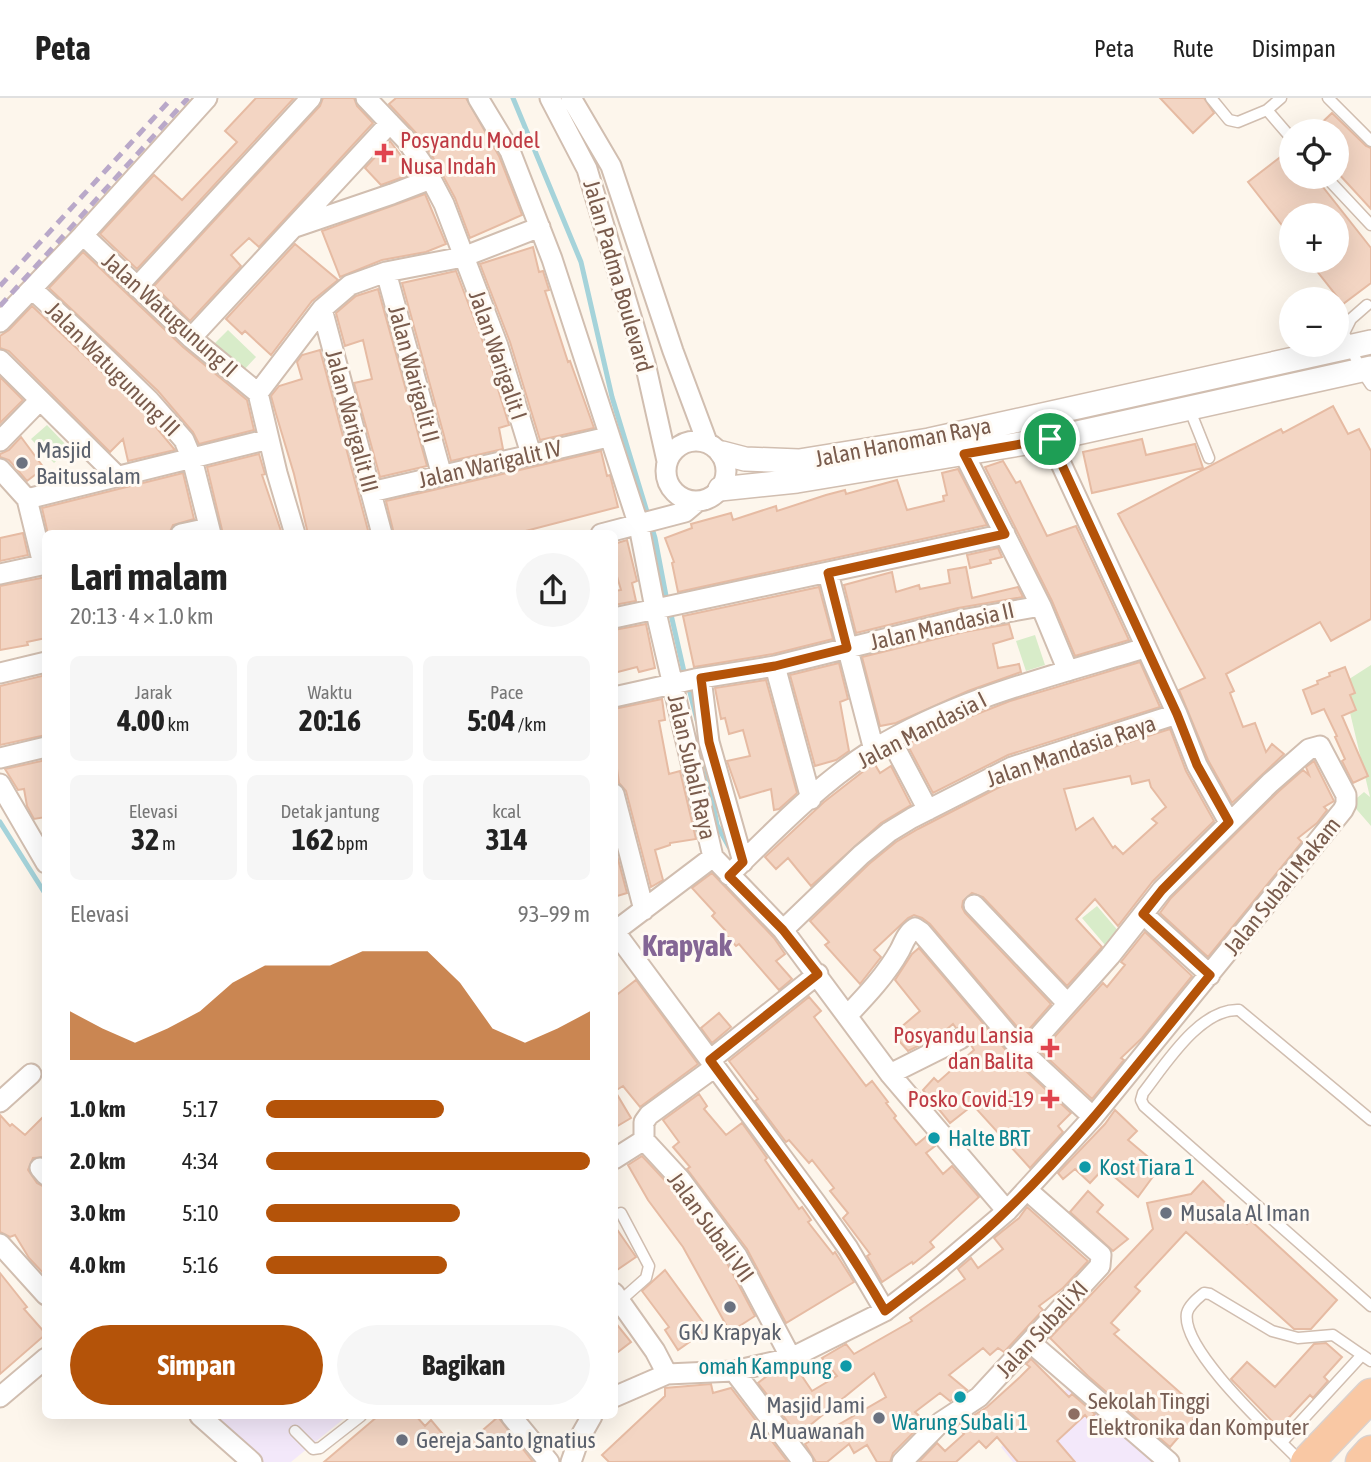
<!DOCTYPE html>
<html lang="id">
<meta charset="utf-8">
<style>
:root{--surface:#fff;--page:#f6f6f6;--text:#222;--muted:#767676;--line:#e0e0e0;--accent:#b45309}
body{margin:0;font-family:"Asap Condensed",sans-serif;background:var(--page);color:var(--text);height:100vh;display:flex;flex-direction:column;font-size:26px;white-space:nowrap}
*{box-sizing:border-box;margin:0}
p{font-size:23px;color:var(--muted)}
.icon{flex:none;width:38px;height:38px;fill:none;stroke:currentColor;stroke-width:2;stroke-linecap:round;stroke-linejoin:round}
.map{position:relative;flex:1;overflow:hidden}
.drawer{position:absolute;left:42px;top:432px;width:576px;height:889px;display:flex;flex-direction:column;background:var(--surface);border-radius:10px;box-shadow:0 7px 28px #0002}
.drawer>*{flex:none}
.tools{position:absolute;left:1279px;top:21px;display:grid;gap:14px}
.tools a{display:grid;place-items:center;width:70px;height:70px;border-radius:50%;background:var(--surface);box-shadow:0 7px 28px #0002;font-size:35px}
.pin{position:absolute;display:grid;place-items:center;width:60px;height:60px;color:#fff;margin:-30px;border:4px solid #fff;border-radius:50%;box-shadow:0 2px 7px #0007}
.round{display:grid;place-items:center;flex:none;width:74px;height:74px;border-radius:37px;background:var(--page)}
.headline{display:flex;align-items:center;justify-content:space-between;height:119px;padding:0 28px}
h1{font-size:38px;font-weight:700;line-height:52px}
.figures{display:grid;grid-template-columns:repeat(3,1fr);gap:10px;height:119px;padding:7px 28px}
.figures div{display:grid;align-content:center;border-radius:10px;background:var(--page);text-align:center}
.figures b{font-size:30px;font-weight:700}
.figures small{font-size:19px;font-weight:400}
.figures p{font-size:19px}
.chart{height:196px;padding:14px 28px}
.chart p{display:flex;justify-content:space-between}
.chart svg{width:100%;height:126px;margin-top:7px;fill:var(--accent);opacity:.7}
.action{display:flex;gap:14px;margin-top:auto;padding:14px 28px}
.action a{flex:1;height:80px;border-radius:42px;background:var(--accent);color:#fff;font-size:28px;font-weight:700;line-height:80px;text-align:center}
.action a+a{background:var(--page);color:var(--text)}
ul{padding:0 28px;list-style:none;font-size:23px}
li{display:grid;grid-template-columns:112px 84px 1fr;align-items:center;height:52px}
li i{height:18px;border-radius:9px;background:var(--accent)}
header{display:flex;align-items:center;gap:42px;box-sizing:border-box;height:98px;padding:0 35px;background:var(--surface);border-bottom:2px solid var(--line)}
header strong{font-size:33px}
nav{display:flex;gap:38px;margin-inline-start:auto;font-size:24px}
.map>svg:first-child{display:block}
.education{fill:#f3e8fa}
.green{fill:#d8ecc9}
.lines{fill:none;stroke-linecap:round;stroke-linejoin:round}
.stream{stroke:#a5d3da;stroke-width:5}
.building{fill:#f3d5c3;stroke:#e6bba3;stroke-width:2;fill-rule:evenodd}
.service-casing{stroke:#d1beb0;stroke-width:13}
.minor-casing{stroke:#d1beb0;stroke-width:23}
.tertiary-casing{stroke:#d1beb0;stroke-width:26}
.trunk-casing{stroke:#dad1cd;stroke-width:35}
.service{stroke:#fff;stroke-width:10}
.minor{stroke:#fff;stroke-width:19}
.tertiary{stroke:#fff;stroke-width:23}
.trunk{stroke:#f9c8a4;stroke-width:32}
.rail{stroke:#b9a8c9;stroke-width:5;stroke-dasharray:10 7;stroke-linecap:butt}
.route-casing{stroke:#fff;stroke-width:14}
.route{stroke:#b45309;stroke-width:9}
.health-dot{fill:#e0444e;stroke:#fffaf3;stroke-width:2.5}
.worship-dot{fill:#6b7280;stroke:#fffaf3;stroke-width:2.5}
.culture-dot{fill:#0f9aa8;stroke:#fffaf3;stroke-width:2.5}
.education-dot{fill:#8d6e63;stroke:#fffaf3;stroke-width:2.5}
.labels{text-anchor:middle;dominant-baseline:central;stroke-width:6;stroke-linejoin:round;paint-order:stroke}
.health-label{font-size:23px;fill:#be3a42;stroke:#fffaf3;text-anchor:end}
.street-label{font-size:23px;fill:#7a5c4d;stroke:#fffaf3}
.worship-label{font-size:23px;fill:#5b616d;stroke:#fffaf3;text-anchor:start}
.culture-label{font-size:23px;fill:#0d838f;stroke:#fffaf3;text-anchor:start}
.education-label{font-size:23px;fill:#785e54;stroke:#fffaf3;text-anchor:start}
.district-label{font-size:30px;font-weight:bold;fill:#846695;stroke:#fffaf3}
</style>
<header>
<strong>Peta</strong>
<nav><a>Peta</a><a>Rute</a><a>Disimpan</a></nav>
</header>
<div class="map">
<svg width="1371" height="1364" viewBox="0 0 1371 1364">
<rect width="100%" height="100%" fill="#fdf6ec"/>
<path class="education" d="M1075,1284l87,80h-149l-12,-15z
M203,1318h144l-56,46h-38z"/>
<path class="green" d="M228,232l28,27 -14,15 -29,-27z
M47,327l22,23 -15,15 -23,-24z
M1035,537l10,30 -19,6 -10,-30z
M1371,567v161l-20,-23 13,-11 6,5 -27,-114z
M1097,808l23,27 -15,12 -23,-27z"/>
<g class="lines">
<path class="stream" d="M513,0l68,164 31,135 43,141 12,63
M670,512l15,66
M688,587l9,35
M705,662l12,65 12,22
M0,724l46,73"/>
</g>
<path class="building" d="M256,0h38l-157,171 -37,-35 54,-59 28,25 55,-58 -12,-11z
M323,0h31l3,8 16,17 -114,124 -10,-9 -18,17 10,11 -51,55 -36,-35 166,-180z
M396,0h70l33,58 23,59 -52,23 -15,-40 -21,-39 -18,-26 -27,-29z
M1160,0h44l10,15 -21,20z
M1332,15l34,33 5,2v61l-34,-37v-41h-24z
M390,43l24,32 -33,12 -16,-17z
M1292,50v29h23l56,71v35l-28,21 -34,-43h28v-46h-45v23l-44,-56z
M425,96l21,50 -20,8 -44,8 -42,17 -18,-46z
M295,146l43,36 -26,21 -41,54 -26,-24 -3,3 -16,-15z
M533,149l6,25 4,-1 6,19 -4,1 23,71 2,-1 24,67 -54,12 -30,-98 -30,-78z
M83,154l100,95 64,53 7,30 -55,14 -6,-12 -35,-41 -109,-103z
M456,173l30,79 23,75 -10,3 4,21 -52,12 -49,-178z
M378,191l49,177 -47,11 -26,-94 18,-4 -9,-39 -18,6 -9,-33 20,-17z
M32,208l108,102 35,42 -47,11 -5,-22 -13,13 -101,-101 -9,-3v-12l9,-6z
M320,252l49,184h-61l-14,-60 -18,-60 -5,-18 8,-10 23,-7 -5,-17 5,-7z
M0,279l23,23 -23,23z
M1333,308l15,28 11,-5 12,22v168l-40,22 -11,-19 -94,52 8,17 -4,2 13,34 12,-4 11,29 6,-8 12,10 -52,49 -24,-43 -29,-70 26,-12 -87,-164 163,-85 2,4z
M21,339l23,31 -17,13 -18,-21 -9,-3v-3l9,-4z
M1142,341l4,16 49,-11 8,24 -111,25 -9,-41z
M601,353l6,25 3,-1 8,32 -104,27h-120l-8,-33z
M259,356l6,20 -3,1 20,59h-59l-16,-67z
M1003,363l13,22 4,-2 27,55 29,-10 53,114 -54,16 -23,-55 -67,-134z
M958,371l29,56 -309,67 -6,-29 2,-1 -9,-24 27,-10 -1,-4 40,-11 2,7 43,-14 1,5 49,-16 19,-5 1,4 51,-14 10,30 37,-9 -1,-5 4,-1 -5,-22z
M183,375l11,46 -21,6 -4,9h-121l-6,-26z
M23,435l5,22 -28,6v-23z
M627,442l10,41 -5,2 4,18 -22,4v-14l7,-1 -7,-24v-22z
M998,450l4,9 -12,3 1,3 -21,5 -3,-13z
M966,469l6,31 46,-11 5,10 -65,11 -102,25 -12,-48 48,-13 4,20 23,-7 1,4 30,-6 -2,-13z
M46,479v61l-19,4 1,3 -28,5v-64z
M819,489l14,52 -60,15 -79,13 -11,-51z
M646,526l9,44 -16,4 -2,-5 -23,6v-43z
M1009,526l4,14 -20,6 5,24 21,-4 2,8 -53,19 -72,32 -16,3 -18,-69 102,-25z
M1140,564l20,45 -152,48 -75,38 -26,-49 37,-17 66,-26z
M839,565l9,36 -8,3 9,49 -13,9 -21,6 -25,-91z
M1345,569l10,26 -5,2 6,15 -14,6 26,60 -15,7 -11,-22 3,-2 -10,-22 2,-1 -13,-27 -12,5 -9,-24 15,-6 -1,-3 13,-5 -1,-3z
M46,577v60l-46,10v-59z
M766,582l31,113 -18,16 -5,1 -3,-21 -31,9 -13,-37 23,-5 -7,-26 -14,4 -4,-16 -4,1 -6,-31z
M662,601l3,21 -6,1 10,53 11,-3 16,68 -26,4v2l-15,5 8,30 -12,7 -25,-96 -7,-8 -5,-36v-38z
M1170,631l16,42 28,50 -61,60 -35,45 -23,-27 -19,20 26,28 -35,39 -84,-89 -11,-4 -9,8 -1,6 3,6 86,91 -27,31 -94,-111 -8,-6 -8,-3 -6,3 -34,32 7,7 -21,27 -35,-39 4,-3 -19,-21 59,-57 27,-22 22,-13 99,-51zM1130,678l2,8 17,-4 2,7 15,20 -14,12 5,4 -34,31 -8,-8 -2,2 -20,-30 -17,12 -12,-41z
M46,662v57l-12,2 -7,-13 -3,-17 -6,1 -13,-21z
M1314,663l20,40 -10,6 3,3 -10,13 -19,15 4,4 -94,115 -48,-44 11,-15 107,-106 25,-22 6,5 -3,-8z
M874,665l6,10 11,-7 20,39 -30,18 -70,63 -23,-28 -12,11 -11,-12 59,-55z
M614,746l13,49 -13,4z
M712,775l62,65 11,16 -9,7 16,18 -13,11 -40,-46 -3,2 -13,-14 2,-2 -13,-14 3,-3 -23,-25z
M1145,834l47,44 -50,62 -21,20 3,2 -32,39 -51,-47 62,-69 4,4 18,-22 -4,-3z
M919,850l97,114 55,51 -13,13 5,6 -33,36 -57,-63 -23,18 -27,-33 11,-12 4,4 36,-32 -3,-5v-11l-4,-5 -11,-1 -3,-4 -13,11 -32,16 -15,-17 27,-23 -25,-31 17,-26z
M636,882l62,84 -58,43 -17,-21 -8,5 16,27 -17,10v-131z
M809,899l12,14 -7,6 52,69 6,-5 16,21 -2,1 10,13 -2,2 22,27 11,-9 8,10 -9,7 17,21 9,-8 27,31 -49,45 4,5 -21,17 -1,-2 -30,20 -15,-26 3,-2 -27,-36 5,-5 -18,-22 4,-3 -22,-28 -3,3 -20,-23 -3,2 -31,-41 3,-2 -29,-38z
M719,915l12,14 -19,16 -11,-15z
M699,996l8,12 -3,3 22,26 16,-12 25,35 -2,2 34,49 3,-2 9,13 -3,2 25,32 2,-2 19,30 -68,41 -39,-74 -60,-80 3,-2 -17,-20 6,-5 -16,-22z
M1115,1012l22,21 -9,9 32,27 -22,30 -34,-29 -14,15 -15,-14 -12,10 -5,-6 47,-49z
M46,1016v43l-13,1 -5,12 9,13 9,5v88l-17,-18 -14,-23 -5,2 -10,-5v-117l10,11 2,-2 13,11z
M642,1058l29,31 56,76 28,53 -25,16 -47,-85 -35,-47 -20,-35z
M1203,1083l44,43 3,-4 87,80 -26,29h-17l-108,-97 -51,55 5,4 -29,32 8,7 -5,4 87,77 -31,36 -82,-71 -38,-38 103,-109 -6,-26 44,-9z
M1088,1093l15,14 -6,7 31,27 -15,12 -43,-39z
M1027,1109l61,54 -25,27 -24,18 4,4 -39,42 -6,-4 -8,7 -7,-7 -34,27 18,15 -17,11 -10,-8 -25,19 10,9 -32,32 -3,9h-13l-10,-17 -13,8 -5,-9 -22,18h-11l-11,-18 81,-47 -12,-24 -76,62 -40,-52 9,-7 30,-7 15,22 25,-15 -15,-18 24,-14 8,10 58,-33 -2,-3 55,-39 -7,-10 13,-11 7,10 25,-19 -9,-11 25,-20z
M614,1127l22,32 -22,15z
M665,1172l43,59 -30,21 -13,-20 4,-3 -27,-36z
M0,1175l27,34 -3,2 22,25 -46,40z
M614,1223l17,21 -17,13z
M1326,1245l16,14 -18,20 4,4 -15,17 -3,-3 -31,33 -48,-49 16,-17 28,25 39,-43z
M1031,1261l38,38 3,-3 23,20 -6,6 -4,-5 -28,26 18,21h-57l-21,-25 -11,11 -7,-7 -23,21h-37l18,-19 8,8 19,-17 -7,-8 30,-19 33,-30 10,-10 -4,-3z
M711,1286l2,9 18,-5 56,73 -178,1 -7,-7 63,-59v-8z
M378,1318h38l9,10 6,-6 15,18 5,-4 11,14 36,-31 35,45h-209z"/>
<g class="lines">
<g class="service-casing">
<path id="service" d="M1211,0l18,22 9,2 29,-12 14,-12
M1328,0l43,43
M1267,12l25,29
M1326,79l45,48
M1367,207l-16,14 -7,14 17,37 10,15
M1189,310l20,50
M1371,1022l-132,-110c-39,-2 -74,55 -96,83l-2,7 3,6 227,200
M620,1203l26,-23 3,-12 -28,-53
M295,1333l18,18 7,-1 41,-32
M1282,1344l80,-87 9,6
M1301,1364c-25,-26 -121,-112 -114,-149 2,-8 11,-15 17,-20l6,1 62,37 26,7 35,-3 29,20"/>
</g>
<g class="minor-casing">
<path id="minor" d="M366,0l41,43 17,25 20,38 54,142 33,108
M478,0l32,53 42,108 87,267 16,82 58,249 70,73 107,144 117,137
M550,0l37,71 58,194 22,98
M571,0l40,68 62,185 34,91
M295,129l97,-33 39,-15
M83,137l108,103 67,55
M386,174l56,204
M137,189l174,-189
M32,191l48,44 69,67 35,40 8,19 19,75
M322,211l60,225
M0,224l83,-87 124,-137
M191,240l199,-215
M0,262l116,115
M1044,329l133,287 20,51 32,57
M666 373a30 30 0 1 1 60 0a30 30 0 1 1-60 0Z
M0,343l39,-40
M958,344l83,164 27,65
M0,371l27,30 16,65
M371,394l237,-55
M27,401l242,-60
M181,436l28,-6
M295,436l-18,-61 -19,-80 64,-84 28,-24 36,-13 77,-15 77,-30
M601,436l84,-22 13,-11
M828,475l46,177
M0,476l46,-10
M614,520l391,-84
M775,568l36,133
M0,575l46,-11
M701,580l8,64 34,120
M614,599l81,-18 80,-13 186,-46 80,-14
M891,642l37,70
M0,660l46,-11
M0,686l46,79
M614,696l30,116
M729,777c45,-44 91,-92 145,-126 84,-51 178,-73 271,-101
M974,807l93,98
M1143,816l67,61
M783,832l78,-75 28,-23 23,-14 100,-51 165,-53
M614,834l99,-75
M615,834l201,271 32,45 37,63
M847,918c19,-20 39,-41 53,-66 4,-8 7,-17 15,-22l6,4 95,112
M710,962l108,-86
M890,976l70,-35
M0,1004l31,-28
M644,1042l36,39 57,77 54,102
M644,1042v-18l5,-7 66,-48
M614,1061l30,-19
M40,1070l6,7
M0,1146l46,51
M614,1195l41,58 12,23
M1030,1244l139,120
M734,1273l69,91
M0,1299l46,-39
M614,1299l53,-23 67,-3 57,-13 94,-47 48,-37 74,-63 86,-94 250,-307 3,-6v-9l-26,-49 -11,3 -39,34 -108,107 -52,66 -86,97 69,64
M200,1318l52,46
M511,1318l38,46
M571,1364l8,-23 13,-23
M902,1364l39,-40 38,-25 121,-131 1,-11 -74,-65"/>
</g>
<g class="tertiary-casing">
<path id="tertiary" d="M722,355l23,6 54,2 130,-21 442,-98
M720,391l77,-8 253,-42 321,-71"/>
</g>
<g class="trunk-casing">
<path id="trunk" d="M1307,1364l64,-67
M1362,1364l9,-10"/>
</g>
<use href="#service" class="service"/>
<use href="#minor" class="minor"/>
<use href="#tertiary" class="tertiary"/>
<use href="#trunk" class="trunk"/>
<path class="rail" d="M0,188l172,-188
M0,208l188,-208"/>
</g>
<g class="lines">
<g class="route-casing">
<path id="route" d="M1050,341l127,275 20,51 32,57 -67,68 -19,24 67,61c-65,79 -128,163 -202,234 -38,38 -81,70 -123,102 -51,-89 -114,-168 -175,-251l108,-86 -35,-44 -54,-54 14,-14 -34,-120 -8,-64 74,-12 72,-18 -19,-75 177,-39 -41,-80z"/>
</g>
<use href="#route" class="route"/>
</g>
<g class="health-dot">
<path d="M380.5 44.5h7v7h7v7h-7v7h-7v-7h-7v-7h7z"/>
<path d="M1046.5 939.5h7v7h7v7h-7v7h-7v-7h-7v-7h7z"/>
<path d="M1046.5 990.5h7v7h7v7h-7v7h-7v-7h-7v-7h7z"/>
</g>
<g class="worship-dot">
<circle cx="22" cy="365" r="7"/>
<circle cx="1166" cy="1115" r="7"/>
<circle cx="730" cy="1209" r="7"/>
<circle cx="879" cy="1320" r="7"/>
<circle cx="402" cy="1342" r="7"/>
</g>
<g class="culture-dot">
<circle cx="934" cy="1040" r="7"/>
<circle cx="1085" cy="1069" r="7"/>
<circle cx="846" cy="1268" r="7"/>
<circle cx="960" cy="1299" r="7"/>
</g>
<circle class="education-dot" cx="1074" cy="1316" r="7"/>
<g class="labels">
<g class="health-label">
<text x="400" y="42" text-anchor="start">Posyandu Model<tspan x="400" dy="26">Nusa Indah</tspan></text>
<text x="1034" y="937">Posyandu Lansia<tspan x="1034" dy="26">dan Balita</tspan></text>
<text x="1034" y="1001">Posko Covid-19</text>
</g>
<g class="street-label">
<text transform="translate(618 178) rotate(74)">Jalan Padma Boulevard</text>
<text transform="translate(170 217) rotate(42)">Jalan Watugunung II</text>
<text transform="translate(498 257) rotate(71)">Jalan Warigalit I</text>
<text transform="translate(113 271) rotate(45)">Jalan Watugunung III</text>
<text transform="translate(414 276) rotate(75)">Jalan Warigalit II</text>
<text transform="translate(352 323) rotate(75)">Jalan Warigalit III</text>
<text transform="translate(903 344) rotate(-11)">Jalan Hanoman Raya</text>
<text transform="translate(490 366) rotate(-13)">Jalan Warigalit IV</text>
<text transform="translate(942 528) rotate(-13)">Jalan Mandasia II</text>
<text transform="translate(922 632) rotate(-27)">Jalan Mandasia I</text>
<text transform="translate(1071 653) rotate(-19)">Jalan Mandasia Raya</text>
<text transform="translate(692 669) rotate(77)">Jalan Subali Raya</text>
<text transform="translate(1282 788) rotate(-51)">Jalan Subali Makam</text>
<text transform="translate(711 1129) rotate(54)">Jalan Subali VII</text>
<text transform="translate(1042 1231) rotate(-47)">Jalan Subali XI</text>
</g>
<g class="worship-label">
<text x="36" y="352">Masjid<tspan x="36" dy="26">Baitussalam</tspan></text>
<text x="1180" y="1115">Musala Al Iman</text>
<text x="730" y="1234" text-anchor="middle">GKJ Krapyak</text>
<text x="865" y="1307" text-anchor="end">Masjid Jami<tspan x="865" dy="26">Al Muawanah</tspan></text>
<text x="416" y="1342">Gereja Santo Ignatius</text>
</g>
<g class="culture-label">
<text x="948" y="1040">Halte BRT</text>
<text x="1099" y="1069">Kost Tiara 1</text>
<text x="832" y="1268" text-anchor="end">omah Kampung</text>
<text x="960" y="1324" text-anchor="middle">Warung Subali 1</text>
</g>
<g class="education-label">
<text x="1088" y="1303">Sekolah Tinggi<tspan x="1088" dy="26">Elektronika dan Komputer</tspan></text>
</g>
<g class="district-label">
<text x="687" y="847">Krapyak</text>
</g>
</g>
</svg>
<div class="tools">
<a><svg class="icon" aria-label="locate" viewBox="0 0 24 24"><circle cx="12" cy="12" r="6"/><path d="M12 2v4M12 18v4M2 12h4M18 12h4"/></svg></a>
<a>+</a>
<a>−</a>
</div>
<div class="pin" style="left:1050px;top:341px;background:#1e9e55"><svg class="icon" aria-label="arrive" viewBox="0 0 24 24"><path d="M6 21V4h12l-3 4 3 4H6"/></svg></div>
<section class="drawer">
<div class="headline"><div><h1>Lari malam</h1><p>20:13 · 4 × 1.0 km</p></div><a class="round"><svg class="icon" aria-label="share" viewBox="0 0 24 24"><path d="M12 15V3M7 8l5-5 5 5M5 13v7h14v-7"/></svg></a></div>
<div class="figures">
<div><p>Jarak</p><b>4.00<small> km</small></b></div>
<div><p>Waktu</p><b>20:16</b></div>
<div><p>Pace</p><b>5:04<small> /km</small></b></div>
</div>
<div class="figures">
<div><p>Elevasi</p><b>32<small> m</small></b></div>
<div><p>Detak jantung</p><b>162<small> bpm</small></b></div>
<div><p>kcal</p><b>314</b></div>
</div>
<div class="chart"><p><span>Elevasi</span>93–99 m</p>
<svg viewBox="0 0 160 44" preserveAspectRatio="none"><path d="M0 44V27L10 33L20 38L30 33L40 27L50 17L60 11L70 11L80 11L90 6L100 6L110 6L120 17L130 33L140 38L150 33L160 27V44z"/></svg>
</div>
<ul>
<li><b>1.0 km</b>5:17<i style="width:55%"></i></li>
<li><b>2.0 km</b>4:34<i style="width:100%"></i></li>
<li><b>3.0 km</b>5:10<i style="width:60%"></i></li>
<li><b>4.0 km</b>5:16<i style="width:56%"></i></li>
</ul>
<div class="action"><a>Simpan</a><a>Bagikan</a></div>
</section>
</div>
